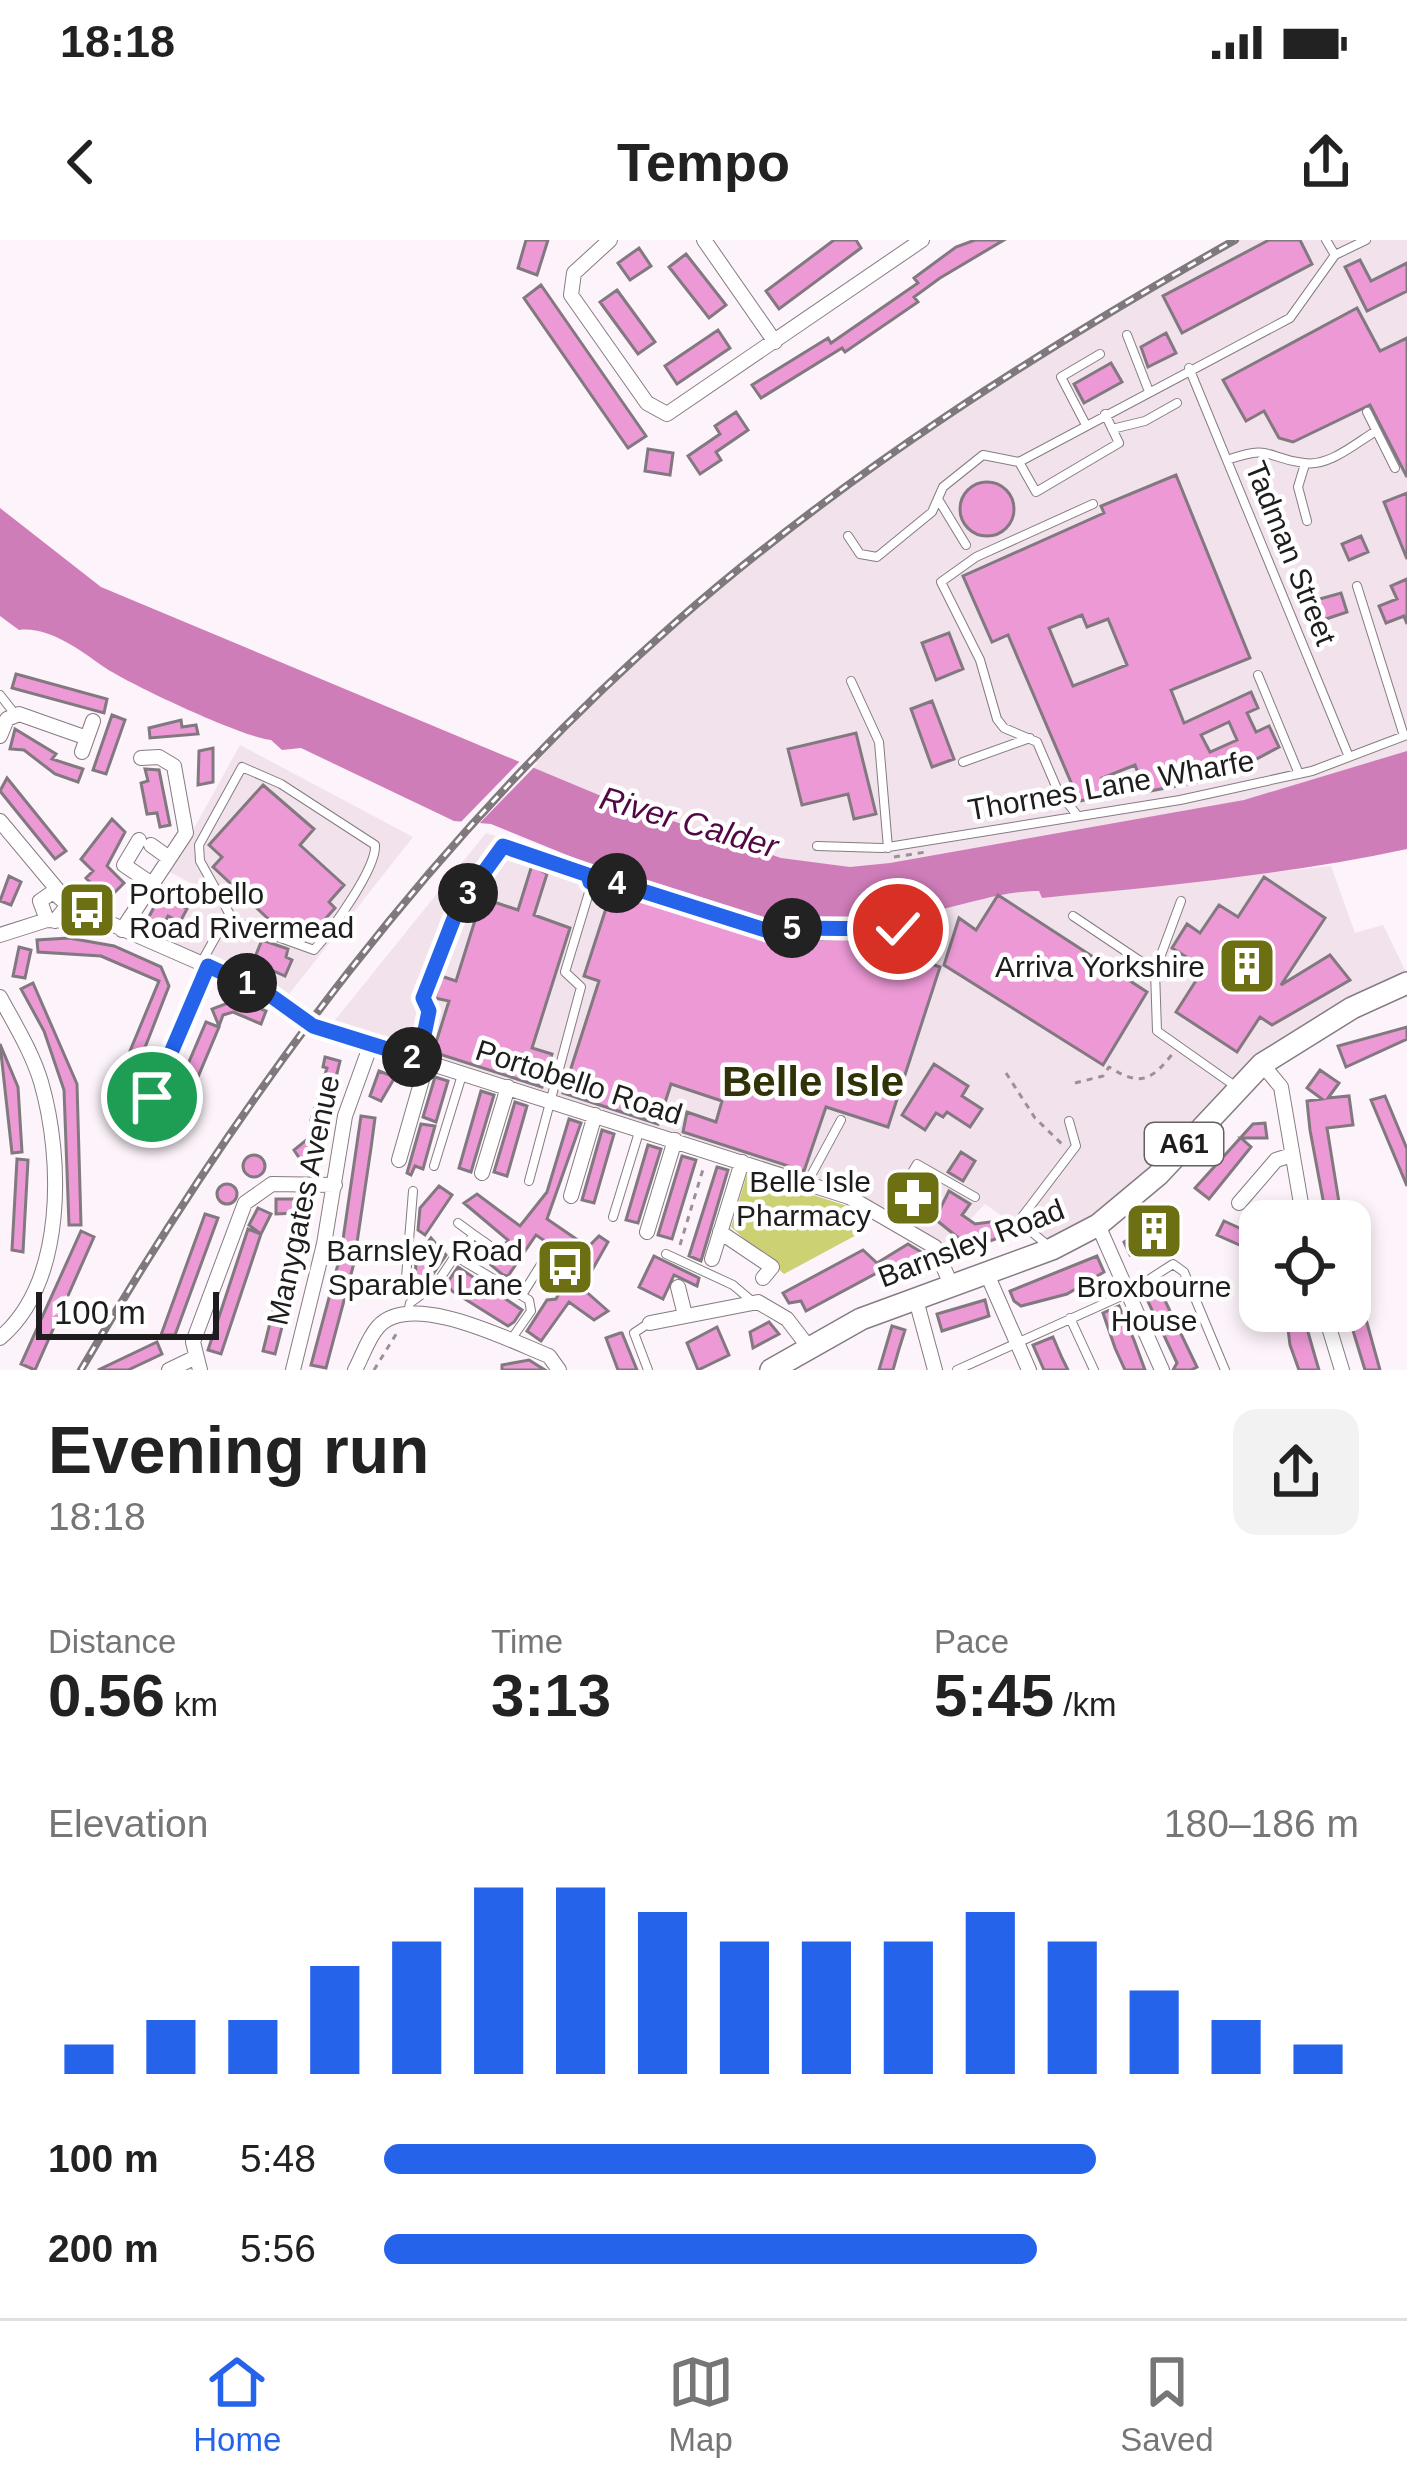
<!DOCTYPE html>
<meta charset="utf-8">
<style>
:root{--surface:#fff;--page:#f2f2f2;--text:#222;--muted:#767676;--line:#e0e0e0;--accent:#2563eb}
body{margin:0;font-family:Helvetica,sans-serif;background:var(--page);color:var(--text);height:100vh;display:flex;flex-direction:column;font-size:45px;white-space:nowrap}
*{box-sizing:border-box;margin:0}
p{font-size:39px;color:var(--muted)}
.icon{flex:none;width:66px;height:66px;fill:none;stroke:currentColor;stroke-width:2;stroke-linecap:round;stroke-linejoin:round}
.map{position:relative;height:1130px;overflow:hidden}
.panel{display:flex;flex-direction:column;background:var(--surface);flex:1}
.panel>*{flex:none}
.fabs{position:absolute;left:1239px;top:960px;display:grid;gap:24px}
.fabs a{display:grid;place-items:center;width:132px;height:132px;border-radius:24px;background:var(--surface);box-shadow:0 6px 18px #0003;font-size:60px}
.scale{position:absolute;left:36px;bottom:30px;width:183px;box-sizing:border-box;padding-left:12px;border:6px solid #1f1c1e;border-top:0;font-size:33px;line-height:42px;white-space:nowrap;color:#1f1c1e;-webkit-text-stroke:9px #fff;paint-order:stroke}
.pin{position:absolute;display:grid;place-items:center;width:102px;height:102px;color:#fff;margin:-51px;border:6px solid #fff;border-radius:50%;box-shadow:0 3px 12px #0007}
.km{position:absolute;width:60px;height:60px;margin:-30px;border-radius:50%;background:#222;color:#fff;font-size:33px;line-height:60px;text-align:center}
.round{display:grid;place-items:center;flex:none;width:126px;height:126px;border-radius:24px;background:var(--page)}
.head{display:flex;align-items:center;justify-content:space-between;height:204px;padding:0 48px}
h1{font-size:66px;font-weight:700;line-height:90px}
.stats{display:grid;grid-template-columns:repeat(3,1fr);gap:18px;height:204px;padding:12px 48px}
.stats div{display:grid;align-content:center}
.stats b{font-size:60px;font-weight:700}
.stats small{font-size:33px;font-weight:400}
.stats p{font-size:33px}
.chart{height:336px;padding:24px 48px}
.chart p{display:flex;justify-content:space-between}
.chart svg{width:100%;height:216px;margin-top:12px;stroke:var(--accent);stroke-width:6}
ul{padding:0 48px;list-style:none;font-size:39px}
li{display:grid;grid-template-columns:192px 144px 1fr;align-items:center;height:90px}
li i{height:30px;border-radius:15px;background:var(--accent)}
.status{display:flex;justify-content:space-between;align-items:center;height:84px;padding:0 60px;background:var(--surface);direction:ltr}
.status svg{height:33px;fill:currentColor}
header{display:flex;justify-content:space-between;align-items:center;height:156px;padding:0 48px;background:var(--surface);font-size:54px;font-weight:700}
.dock{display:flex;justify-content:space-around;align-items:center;height:168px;border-top:3px solid var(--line);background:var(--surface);font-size:33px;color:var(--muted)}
.dock a{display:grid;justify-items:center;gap:6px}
.dock .selected{color:var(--accent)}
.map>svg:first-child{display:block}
.built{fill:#f1e2ec}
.green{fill:#ccd173}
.water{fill:#cf7db9}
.pier{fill:#fdf3fa}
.building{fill:#ed99d6;stroke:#81797f;stroke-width:3;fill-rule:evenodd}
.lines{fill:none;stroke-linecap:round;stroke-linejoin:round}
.service-casing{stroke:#847c82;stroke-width:10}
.minor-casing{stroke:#847c82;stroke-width:16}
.primary-casing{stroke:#847c82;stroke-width:24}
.path{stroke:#989195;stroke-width:3;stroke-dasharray:6 6;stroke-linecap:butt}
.service{stroke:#fff;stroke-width:8}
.minor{stroke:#fff;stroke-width:14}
.primary{stroke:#fff;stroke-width:21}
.rail-casing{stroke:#7f797d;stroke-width:8}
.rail{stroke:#fff;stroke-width:3;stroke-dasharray:9;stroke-linecap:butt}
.route-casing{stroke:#fff;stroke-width:24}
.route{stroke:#2563eb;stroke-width:15}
.labels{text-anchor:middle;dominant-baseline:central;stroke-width:9;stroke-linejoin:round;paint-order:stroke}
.shield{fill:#fff;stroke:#626062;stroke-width:3}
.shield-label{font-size:27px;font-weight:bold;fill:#1f1c1e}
.street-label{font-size:30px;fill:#1f1c1e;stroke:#fff}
.poi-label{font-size:30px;fill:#1f1c1e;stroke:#fff;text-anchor:end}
.water-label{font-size:33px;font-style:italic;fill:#520745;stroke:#fff}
.district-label{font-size:42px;font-weight:bold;fill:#313208;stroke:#fff}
</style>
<div class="status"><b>18:18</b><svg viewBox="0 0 49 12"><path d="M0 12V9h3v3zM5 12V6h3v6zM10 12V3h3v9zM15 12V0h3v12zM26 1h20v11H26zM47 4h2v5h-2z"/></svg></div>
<header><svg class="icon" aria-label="back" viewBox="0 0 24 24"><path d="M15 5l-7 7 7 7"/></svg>Tempo<svg class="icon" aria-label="share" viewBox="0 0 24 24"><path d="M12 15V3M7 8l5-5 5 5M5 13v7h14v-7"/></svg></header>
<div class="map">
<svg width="1407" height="1130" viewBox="0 0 1407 1130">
<rect width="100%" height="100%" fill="#fdf3fa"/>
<path class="built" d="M1236,0h171v561l-578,95 -334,-107 179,-166 171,-137 144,-99z
M240,505l173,92 -131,166 -114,-54 32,-61 -30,-16z
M486,593l288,94 3,-8 69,5 61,-8 112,-25h21l3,7 288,-32 24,67 28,-8 24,49 -145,90 -104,111 -108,75 -65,-46 -46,48 -52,-37 -560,-185z"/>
<path class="green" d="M747,934l113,36 -6,14 8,8 -78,42 -53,-47z"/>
<path class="water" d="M0,268l101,79 505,211 175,60 69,9 40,-4 354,-63 163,-49v98c-121,26 -242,37 -365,49l-3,-7c-32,0 -61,10 -92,17 -54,14 -114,21 -169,11l-4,8 -153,-50 -130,-53 -37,-3 -153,-73 -19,2 -11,-10c-27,-2 -147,-58 -170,-75 -22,-16 -54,-39 -82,-35l-19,-14z"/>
<path class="pier" d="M524,517l14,6 -65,67 -17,-3z"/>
<path class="building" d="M526,0h22l-11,35 -19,-7z
M834,0h22l5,8 -82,61 -13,-18z
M975,0h29l-64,38 -26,19 4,5 -73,50 -3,-4 -81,50 -9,-13 76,-47 3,5 87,-60 -4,-5 42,-31z
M1269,0h31l12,24 -130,69 -19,-37z
M639,8l12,18 -21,14 -12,-17z
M686,14l40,51 -17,13 -40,-51z
M1360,20l11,21 36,-18v28l-40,20 -22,-44z
M541,45l105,151 -18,12 -104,-150z
M617,50l38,52 -17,12 -38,-52z
M1357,68l23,43 27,-13v139l-37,-72 -77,37 -14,-4 -15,-27 -18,10 -23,-41z
M718,90l12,18 -53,36 -12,-18z
M1166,93l10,20 -28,14 -7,-20z
M1111,123l11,19 -38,21 -10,-19z
M736,172l12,18 -32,22 5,8 -21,14 -12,-18 32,-22 -5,-8z
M648,209l25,4 -3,22 -25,-4z
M1176,235l74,183 -79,32 13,33 67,-31 7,16 -11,5 9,19 13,-6 10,21 -56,30 -78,15 -10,-27 -33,13 7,18 -30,5 -71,-166 -16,7 -29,-66 141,-63 -3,-7zM1082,375l5,12 21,-8 19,46 -54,21 -24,-58zM1229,482l8,18 -27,12 -9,-17z
M960 269a27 27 0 1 1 54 0a27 27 0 1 1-54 0Z
M1407,253v66l-23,-57z
M1361,296l7,16 -19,8 -7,-16z
M1407,339v45l-3,-8 -18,7 -7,-17 18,-7 -6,-13z
M1341,353l6,19 -24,8 -7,-20z
M949,393l14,36 -27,11 -14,-37z
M16,434l91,25 -3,14 -92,-25z
M932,461l22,58 -22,8 -21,-58z
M112,475l13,5 -19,54 -13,-4z
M181,480l1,7 14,-2 2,9 -48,4 -1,-10z
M15,489l41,25 -4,5 31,10 -5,13 -23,-8 -31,-24 -14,-1z
M856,493l20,81 -22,5 -6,-25 -46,11 -14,-56z
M213,508v34l-15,3 1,-34z
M145,529l14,1 11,55 -10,2 -3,-14 -10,1 -6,-31 7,-2z
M7,538l59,73 -11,8 -55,-68z
M263,545l51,44 -14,16 44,40 -15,17 6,6 -25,28 -13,-12 -7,9 -12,-5 -65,-61 9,-10 -13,-12z
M112,579l13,13 -18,34 17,17 -17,17 -21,-22 7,-7 -12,-12z
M532,625l15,9 -13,41 36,13 -38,120 20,6 -10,33 -109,-35 16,-51 -14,-3 6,-22 15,5 26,-83 36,12z
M9,636l12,6 -10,23 -11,-4z
M1264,637l61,41 -44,67 49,-30 20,25 -78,45 -12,-8 -23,35 -61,-40 28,-44 -32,-20 15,-24 13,9 19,-28 19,12z
M612,650l160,51 109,-4 28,9 -3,9 34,12 -52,160 -62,-20 -22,64 -121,-39 4,-20 29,10 6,-21 -51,-17 -13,40 -95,-31 36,-112 -15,-5z
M161,654l26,15 -7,13 -12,-6 -8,16 -15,-8z
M998,655l149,97 -44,73 -159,-100 15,-47 17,12z
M69,698l45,8 47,21 8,19 -39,100 11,30 30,-12 35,-82 13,5 -35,83 -35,14 -4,9 -18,-8 4,-8 -13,-37 41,-99 -58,-25 -63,-4 -1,-12z
M262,700l26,9 -2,8 6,3 -7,16 -32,-14z
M19,707l12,3 -6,28 -12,-2z
M33,743l44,101 4,141h-12l-5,-135 -20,-59 -23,-42z
M238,759l28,12 -5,13 -28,-12 -10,3 -4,11 -7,-17z
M1407,787v12l-61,28 -8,-21z
M0,804l18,43 4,65 -10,1z
M325,817l15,4 -15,62 -14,-3 16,-52 -4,-1z
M934,824l34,22 -6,10 20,13 -12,18 -23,-15 -4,5 -7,-4 -11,17 -23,-15z
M1320,830l19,13 -11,15 21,-2 4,29 -26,3 15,93h-15l-17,-91 -3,-29 15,-2 -15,-11z
M379,831l16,6 -14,24 -11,-5z
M435,837l13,4 -12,41 -13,-5z
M481,851l13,4 -23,77 -12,-4z
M1385,856l22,53v37l-36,-86z
M515,862l12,4 -20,70 -13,-4z
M361,876l14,2 -4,30 -17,115 -28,105 -15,-3 30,-112z
M569,879l12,4 -34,96 41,28 11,-11 9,6 -26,46 26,23 -14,9 -25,-18 -28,39 -14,-10 20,-31 9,-1 20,-37 -40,-27 -28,41 -5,-1 -12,-10 17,-25 -44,-37 13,-9 43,32 27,-34z
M1265,883l2,15h-26l10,9 -42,52 -14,-11 58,-64z
M421,884l14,2 -12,43 -8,-3 -4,9 -4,-2z
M602,890l12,4 -20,69 -12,-3z
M310,897l9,11 -17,14 -8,-12z
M648,905l13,4 -23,74 -12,-3z
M961,912l14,9 -12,20 -15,-9z
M243 926a11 11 0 1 1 22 0a11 11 0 1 1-22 0Z
M682,916l14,4 -24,79 -14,-4z
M17,919l11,1 -5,92 -11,-2z
M717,927l11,3 -27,91 -12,-5z
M217 954a10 10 0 1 1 20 0a10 10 0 1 1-20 0Z
M439,946l13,9 -27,40 -7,-5 2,-22z
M914,946l13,8 -12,18 -12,-8z
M949,951l21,13 -8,11 13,9 30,-4 12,11 -46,17 -36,-29z
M276,959h21v14l-21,1z
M258,968l13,6 -10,20 -12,-9z
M1167,971l13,30 -50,14 -6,-13 11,-7 -4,-9z
M205,974l13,4 -43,117h-14z
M1224,981l24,11 -6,14 -25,-11z
M295,983l13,3 -33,128 -12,-3z
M248,989l13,5 -40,120 -13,-4z
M81,991l13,6 -59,133 -14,-6z
M431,998l15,17 -13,19 -18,11 1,-26z
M908,1004l18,11 4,9 -12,9 -5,-7 -18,12 -7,-11 -82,44 -5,-10 -12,2 -6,-10 80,-43 14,13z
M654,1016l45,22 -2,8 -23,-11 -11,24 -24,-12z
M1097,1016l7,16 -37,22 -46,12 -7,-5 -4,-10z
M458,1027l64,43 -8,12 -6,4 -56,-35 -5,-8z
M1350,1036h4l26,94h-15l-18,-59z
M1157,1044l40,83 -6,3h-18l4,-7 -33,-70z
M985,1060l4,16 -47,15 -5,-17z
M1119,1066l15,34 11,30h-20l-10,-22 -12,-35z
M1302,1071l14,49 3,10h-20l-9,-25 -4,-32z
M769,1082l10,12 -26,14 -3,-16z
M892,1086l13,4 -6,19 -6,21h-14z
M717,1087l12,28 -31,15 -11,-27z
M620,1093h2l15,37h-19l-12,-32z
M1053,1097l9,21 6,12h-24l-11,-25z
M157,1102l5,12 -34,16h-30z
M529,1120l16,10h-43v-5z"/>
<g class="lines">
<g class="service-casing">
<path id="service" d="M1326,0l9,15
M1127,95l21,54
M1189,128l160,389
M1367,172l28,56
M1086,185l-25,-48 39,-23
M1112,189l33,-8 32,-18
M1227,220c47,-16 37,-2 77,3 25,4 52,-20 72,-32
M1019,222l271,-144 45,-63 31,-15
M1305,224l-7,23 9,34
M938,259l28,46
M848,296l12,18 17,3 55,-45 11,-25 40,-32 36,7 17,30 83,-49 -14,-29
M1357,346l47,150
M1258,435l41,99
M851,441l28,61 9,106
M0,455l15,19
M963,522l67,-24
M1077,575l-19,-24 -21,-49 -33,-14 -7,-9 -17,-59 -39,-78 35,-25 117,-53
M817,606l65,2 298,-48 132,-29 95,-36
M590,642l21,-1 164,52 13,-5 110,1 45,8
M1181,661l-26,70 2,60 78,55
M1073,676l82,55
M201,723l28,-50 -29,-52 -1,-16 43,-78 39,17 94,61c2,23 -44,86 -61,105l-86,-31
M419,819l10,-48 -6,-13 35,-90 37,-58 8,-4 85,29 3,11 -26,86 16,15 -52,194
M434,926l28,-91
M807,943l34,-63
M413,951l-8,99 9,8
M887,975l30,-51 58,33
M613,977l27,-88
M458,983l15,11
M1051,1008l-29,-24v-7l54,-71 -7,-25
M666,1014l67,31 20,17
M461,1018l12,-24 23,16
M522,1055l25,-40 18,12
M408,1073l2,-10 27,-20 18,-27 74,44 2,11 -21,30
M1070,1078l24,52
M648,1130l-14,-37 15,-10
M957,1130l171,-77 45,-29 11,8 41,98"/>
</g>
<g class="minor-casing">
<path id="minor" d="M610,0l-36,33 -3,22 76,108 20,11 255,-174
M704,0l71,102
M0,496l7,-17 12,-5 68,24
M82,512l11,-31
M0,581l61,73
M139,600l-15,25 28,19
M151,605l18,13
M68,665l185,81 60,40 536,171 86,50 16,38
M55,681l13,-16 -15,-13 -13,9 7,19 50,2
M122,690l64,-97 -12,-67 -15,-9 -18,1
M0,695l47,-15
M0,757c15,28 32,55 41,85 22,76 25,200 -41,256
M1262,824l19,23 23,134
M151,857l57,-131
M399,920l28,-98
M482,933l26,-86
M571,956l24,-81
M1239,963l37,-43 16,-5
M1098,985l64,145
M647,992l28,-92
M720,992l52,35 -9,11
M712,1019l30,-97
M987,1034l42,96
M678,1047l7,28
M915,1056l20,74
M1324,1071l18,59
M650,1083l108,-21 29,17 23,30
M169,1130l25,-12
M200,1130l-7,-28 52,-139 27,-19 63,1
M293,1130l31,-126 21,-128 26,-72
M355,1130c7,-13 13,-32 23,-43 33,-38 135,15 171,29l10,14"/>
</g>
<g class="primary-casing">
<path id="primary" d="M771,1130l90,-51 191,-70 46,-24 60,-50 104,-111 90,-56 55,-25"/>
</g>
<path class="path" d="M894,617l32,-5
M1006,833l29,45 29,28
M1075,843l28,-7 6,-9c32,20 42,14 65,-15
M680,1005l24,-79
M374,1130l24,-39"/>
<use href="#service" class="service"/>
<use href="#minor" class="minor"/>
<use href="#primary" class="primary"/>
<g class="rail-casing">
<path id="rail" d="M81,1130c161,-276 353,-535 595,-748 170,-149 362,-271 559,-382"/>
</g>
<use href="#rail" class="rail"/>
</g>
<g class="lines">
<g class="route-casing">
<path id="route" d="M152,857l56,-131 59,27 46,33 106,33 10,-48 -6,-13 35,-90 45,-62 85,29 2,7 21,-1 164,52 13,-5 110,1"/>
</g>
<use href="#route" class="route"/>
</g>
<defs>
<g id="bus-square" transform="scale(3)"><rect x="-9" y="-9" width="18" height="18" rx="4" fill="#6d6f13" stroke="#fff"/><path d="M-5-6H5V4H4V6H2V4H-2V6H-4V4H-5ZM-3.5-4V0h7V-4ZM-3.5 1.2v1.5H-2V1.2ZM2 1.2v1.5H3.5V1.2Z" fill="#fff"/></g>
<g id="building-square" transform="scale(3)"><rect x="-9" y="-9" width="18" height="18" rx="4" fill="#6d6f13" stroke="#fff"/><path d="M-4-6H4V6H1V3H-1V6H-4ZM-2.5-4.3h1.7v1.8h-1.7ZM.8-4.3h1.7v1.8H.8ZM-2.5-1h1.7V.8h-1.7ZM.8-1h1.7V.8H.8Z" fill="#fff"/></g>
<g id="pharmacy-square" transform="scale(3)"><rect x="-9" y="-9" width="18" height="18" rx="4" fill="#6d6f13" stroke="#fff"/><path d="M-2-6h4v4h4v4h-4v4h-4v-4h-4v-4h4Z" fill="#fff"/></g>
</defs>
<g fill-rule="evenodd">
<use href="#bus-square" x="87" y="670"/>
<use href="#building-square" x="1247" y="726"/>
<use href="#pharmacy-square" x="913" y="958"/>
<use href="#building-square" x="1154" y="991"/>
<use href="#bus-square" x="565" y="1027"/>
</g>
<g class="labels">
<rect class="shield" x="1145" y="883" width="78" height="42" rx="9"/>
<g class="shield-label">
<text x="1184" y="904">A61</text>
</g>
<g class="street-label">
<text transform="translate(1291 313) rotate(68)">Tadman Street</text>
<text transform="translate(1111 545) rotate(-10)">Thornes Lane Wharfe</text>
<text transform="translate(579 842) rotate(18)">Portobello Road</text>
<text transform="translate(303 960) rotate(-78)">Manygates Avenue</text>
<text transform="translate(971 1003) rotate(-21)">Barnsley Road</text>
</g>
<g class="poi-label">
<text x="129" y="653" text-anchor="start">Portobello<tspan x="129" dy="34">Road Rivermead</tspan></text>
<text x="1205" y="726">Arriva Yorkshire</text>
<text x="871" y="941">Belle Isle<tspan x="871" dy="34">Pharmacy</tspan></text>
<text x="523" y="1010">Barnsley Road<tspan x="523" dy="34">Sparable Lane</tspan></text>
<text x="1154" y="1046" text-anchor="middle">Broxbourne<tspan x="1154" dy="34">House</tspan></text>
</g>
<g class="water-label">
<text transform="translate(689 582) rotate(16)">River Calder</text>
</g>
<g class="district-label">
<text x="813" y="841">Belle Isle</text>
</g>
</g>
</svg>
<div class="fabs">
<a><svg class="icon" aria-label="locate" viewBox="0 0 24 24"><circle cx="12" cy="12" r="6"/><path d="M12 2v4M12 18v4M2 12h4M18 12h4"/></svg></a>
</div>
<div class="scale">100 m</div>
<div class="pin" style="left:152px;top:857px;background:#1e9e55"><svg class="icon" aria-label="arrive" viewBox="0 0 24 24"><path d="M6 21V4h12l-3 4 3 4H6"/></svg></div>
<div class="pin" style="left:898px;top:689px;background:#d93025"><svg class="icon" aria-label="check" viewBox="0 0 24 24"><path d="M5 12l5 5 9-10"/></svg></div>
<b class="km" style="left:247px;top:743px">1</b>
<b class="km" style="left:412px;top:817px">2</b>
<b class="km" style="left:468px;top:653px">3</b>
<b class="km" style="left:617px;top:643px">4</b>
<b class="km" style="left:792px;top:688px">5</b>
</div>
<section class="panel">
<div class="head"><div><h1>Evening run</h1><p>18:18</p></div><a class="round"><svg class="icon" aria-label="share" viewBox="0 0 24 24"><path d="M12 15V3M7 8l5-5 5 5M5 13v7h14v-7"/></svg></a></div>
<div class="stats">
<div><p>Distance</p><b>0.56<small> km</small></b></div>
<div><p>Time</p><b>3:13</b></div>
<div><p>Pace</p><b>5:45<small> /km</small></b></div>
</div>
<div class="chart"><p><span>Elevation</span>180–186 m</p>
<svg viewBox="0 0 160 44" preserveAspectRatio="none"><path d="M5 44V38M15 44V33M25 44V33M35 44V22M45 44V17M55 44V6M65 44V6M75 44V11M85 44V17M95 44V17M105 44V17M115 44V11M125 44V17M135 44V27M145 44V33M155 44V38"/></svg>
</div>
<ul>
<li><b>100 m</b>5:48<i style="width:73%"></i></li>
<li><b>200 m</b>5:56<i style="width:67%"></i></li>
</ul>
</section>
<nav class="dock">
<a class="selected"><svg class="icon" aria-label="home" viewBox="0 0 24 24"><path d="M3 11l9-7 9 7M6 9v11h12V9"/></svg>Home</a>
<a><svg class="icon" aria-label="map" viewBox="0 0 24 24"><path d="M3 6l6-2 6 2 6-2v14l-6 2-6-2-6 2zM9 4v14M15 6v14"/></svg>Map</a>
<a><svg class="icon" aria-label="saved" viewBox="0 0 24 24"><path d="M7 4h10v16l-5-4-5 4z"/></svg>Saved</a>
</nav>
